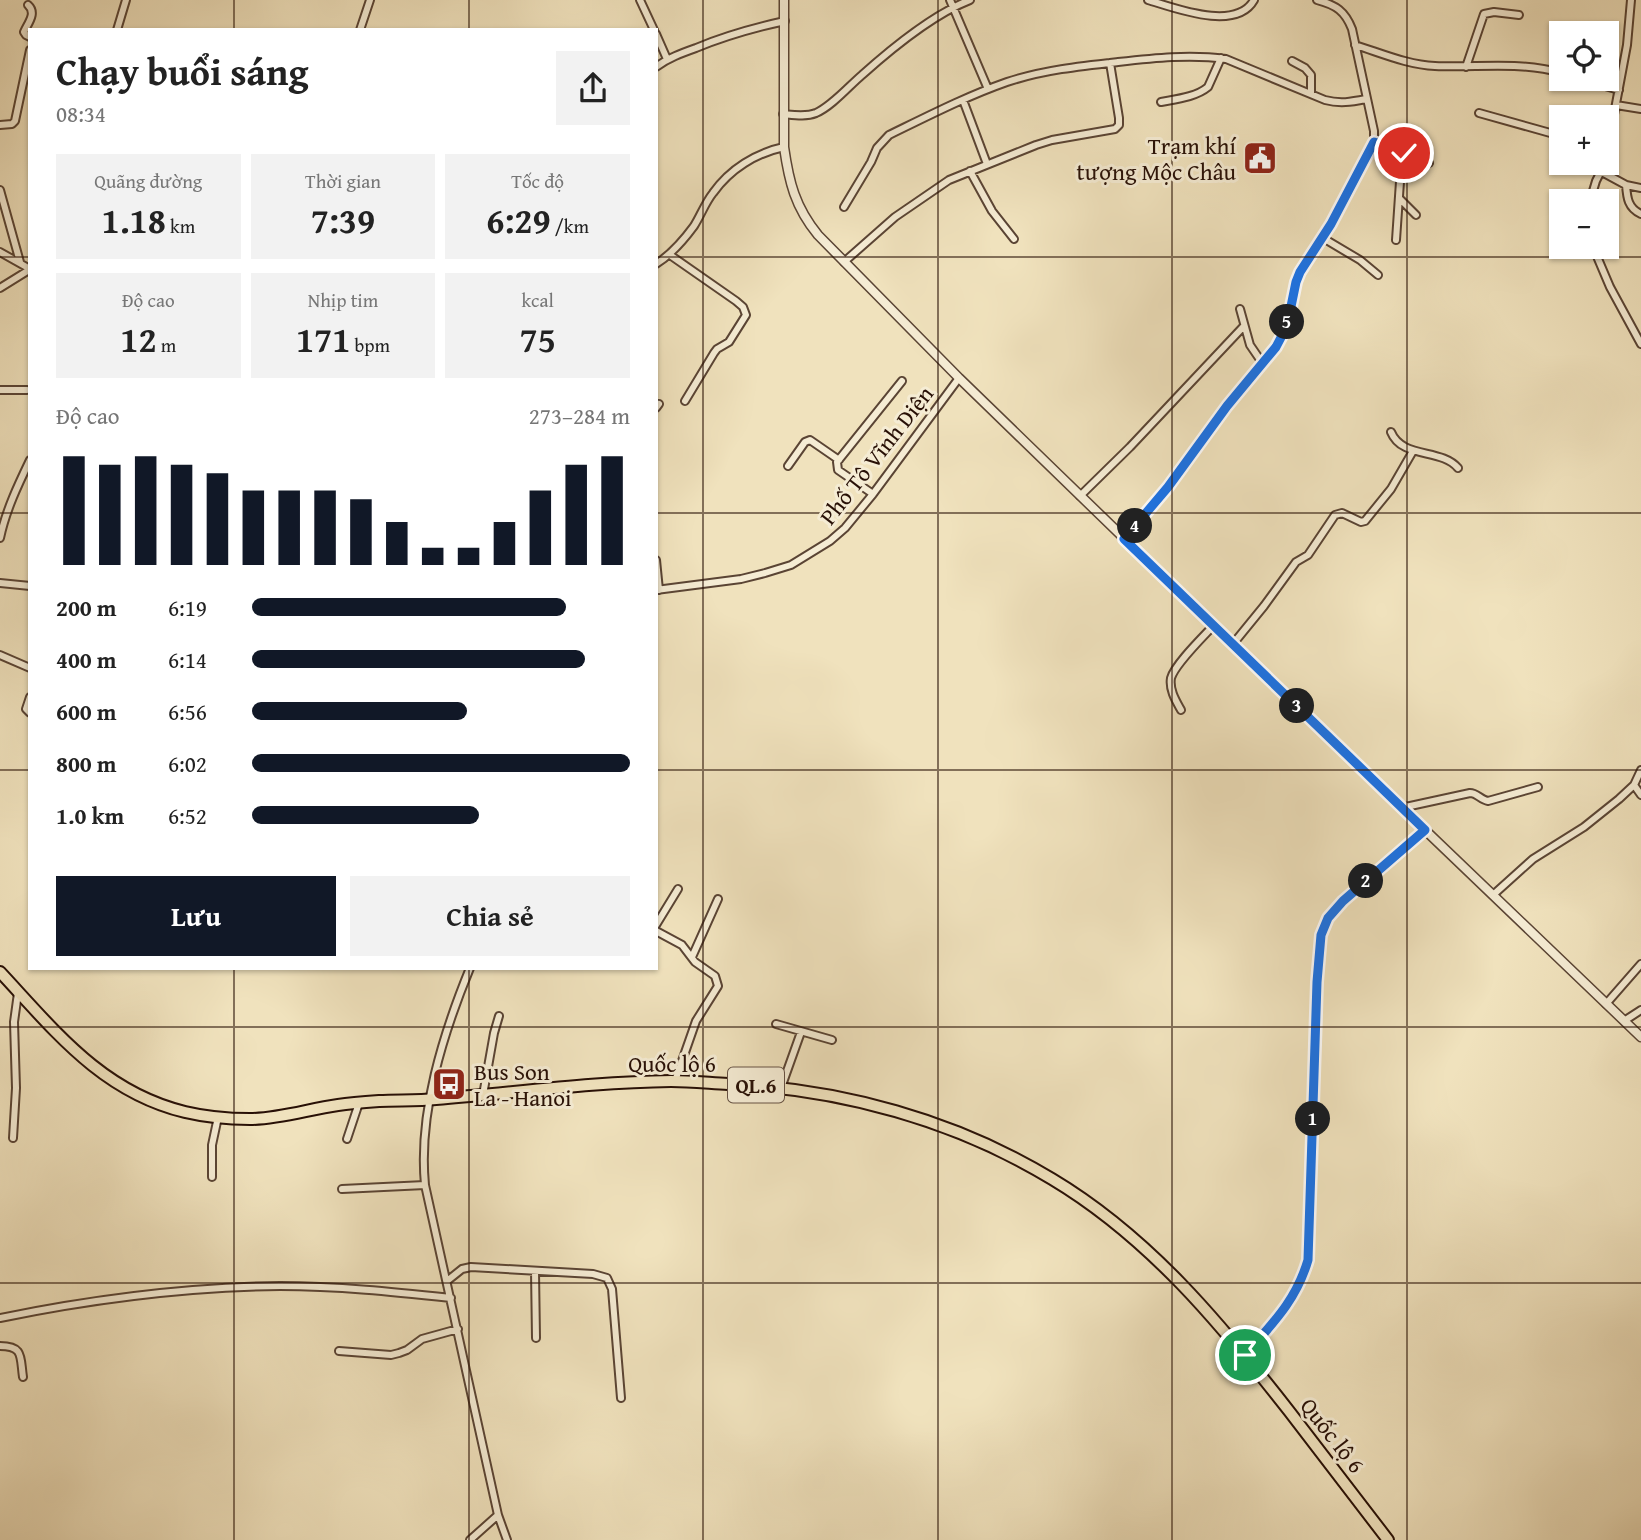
<!DOCTYPE html>
<html lang="vi">
<meta charset="utf-8">
<style>
:root{--surface:#fff;--page:#f2f2f2;--text:#222;--muted:#767676;--accent:#111827}
body{margin:0;font-family:"Gentium Book Plus",serif;background:var(--page);color:var(--text);height:100vh;display:flex;flex-direction:column;font-size:26px;white-space:nowrap}
*{box-sizing:border-box;margin:0}
p{font-size:23px;color:var(--muted)}
.icon{flex:none;width:38px;height:38px;fill:none;stroke:currentColor;stroke-width:2;stroke-linecap:round;stroke-linejoin:round}
.map{position:relative;flex:1;overflow:hidden}
.side{position:absolute;left:28px;top:28px;width:630px;height:942px;display:flex;flex-direction:column;background:var(--surface);border-radius:0px;box-shadow:0 2px 5px #0004}
.side>*{flex:none}
.tools{position:absolute;left:1549px;top:21px;display:grid;gap:14px}
.tools a{display:grid;place-items:center;width:70px;height:70px;border-radius:0px;background:var(--surface);box-shadow:0 2px 5px #0004;font-size:35px}
.pin{position:absolute;display:grid;place-items:center;width:60px;height:60px;color:#fff;margin:-30px;border:4px solid #fff;border-radius:50%;box-shadow:0 2px 7px #0007}
.km{position:absolute;width:35px;height:35px;margin:-18px;border-radius:50%;background:#222;color:#fff;font-size:19px;line-height:35px;text-align:center}
.round{display:grid;place-items:center;flex:none;width:74px;height:74px;border-radius:0px;background:var(--page)}
.headline{display:flex;align-items:center;justify-content:space-between;height:119px;padding:0 28px}
h1{font-size:38px;font-weight:700;line-height:52px}
.stats{display:grid;grid-template-columns:repeat(3,1fr);gap:10px;height:119px;padding:7px 28px}
.stats div{display:grid;align-content:center;border-radius:0px;background:var(--page);text-align:center}
.stats b{font-size:35px;font-weight:700}
.stats small{font-size:19px;font-weight:400}
.stats p{font-size:19px}
.chart{height:196px;padding:14px 28px}
.chart p{display:flex;justify-content:space-between}
.chart svg{width:100%;height:126px;margin-top:7px;stroke:var(--accent);stroke-width:6}
.button{display:flex;gap:14px;margin-top:auto;padding:14px 28px}
.button a{flex:1;height:80px;border-radius:0px;background:var(--accent);color:#fff;font-size:28px;font-weight:700;line-height:80px;text-align:center}
.button a+a{background:var(--page);color:var(--text)}
ul{padding:0 28px;list-style:none;font-size:23px}
li{display:grid;grid-template-columns:112px 84px 1fr;align-items:center;height:52px}
li i{height:18px;border-radius:9px;background:var(--accent)}
.map>svg:first-child{display:block}
.lines{fill:none;stroke-linecap:round;stroke-linejoin:round}
.minor-casing{stroke:#5a4434;stroke-width:10}
.tertiary-casing{stroke:#5a4434;stroke-width:11}
.trunk-casing{stroke:#281006;stroke-width:14}
.minor{stroke:#f5ecd4;stroke-width:6}
.tertiary{stroke:#f5ecd4;stroke-width:8}
.trunk{stroke:#f0e2bd;stroke-width:10}
.route-casing{stroke:#fff;stroke-width:14}
.route{stroke:#1a73e8;stroke-width:9}
.grid{fill:none;stroke:#281006;stroke-width:2;stroke-opacity:0.55}
.labels{text-anchor:middle;dominant-baseline:central;stroke-width:6;stroke-linejoin:round;paint-order:stroke}
.shield{fill:#f5ecd4;stroke:#665244;stroke-width:2}
.shield-label{font-size:21px;font-weight:bold;fill:#281006}
.poi-label{font-size:23px;fill:#281006;stroke:#f5ecd4;text-anchor:end}
.street-label{font-size:23px;fill:#281006;stroke:#f5ecd4}
</style>
<div class="map">
<svg width="1641" height="1540" viewBox="0 0 1641 1540">
<rect width="100%" height="100%" fill="#f0e2bd"/>
<filter id="stains"><feTurbulence type="fractalNoise" baseFrequency=".00286" numOctaves="4"/><feColorMatrix values="0 0 0 0 .2 0 0 0 0 .09 0 0 0 0 .02 0 0 0 .5 -.17"/></filter>
<radialGradient id="worn" r=".72"><stop offset=".6" stop-color="#630" stop-opacity="0"/><stop offset="1" stop-color="#630" stop-opacity=".3"/></radialGradient>
<g class="lines">
<g class="minor-casing">
<path id="minor" d="M640,0l14,30
M950,0l38,89
M1148,0c27,8 88,32 106,0
M28,5c9,8 0,18 -4,27l2,3 4,2
M117,30l9,-30
M360,30l10,-30
M656,34l11,25
M1355,45c26,8 53,20 80,21 42,2 85,-5 126,7
M1292,61l13,7 6,7v19
M656,67c12,-9 26,-14 40,-19 29,-12 57,-20 89,-27
M1466,67l18,-53 10,-2 25,3
M1581,79l38,11
M963,100l24,64
M1161,102c16,-3 35,-5 47,-15l13,-29
M1616,105l25,4
M1479,113l82,23
M783,114c11,1 23,3 33,-1 16,-7 33,-27 46,-38 29,-26 72,-61 108,-75
M0,125l12,-1 3,-3 15,-71
M1374,142l55,21
M1606,157l21,-112 4,-45
M970,171l22,40 22,28
M1602,172l24,13 15,3
M1626,185c1,13 2,23 15,29
M0,190l20,72
M1399,198l17,17
M1590,201l6,-20 9,-18
M844,207l27,-45 6,-14 12,-13c39,-19 78,-39 118,-53 36,-12 74,-16 111,-20 36,-4 72,-8 108,-3l99,41c15,4 26,2 41,-1
M1323,238l37,22 18,15
M1396,240l5,-73 3,-14
M1593,247l17,40 31,57
M0,252l30,17
M670,255l66,46 7,6 3,8 -17,27 -12,7 -3,4 -29,48
M844,262l51,-45 54,-37 87,-35 16,-5 63,-11 4,-4v-7l-9,-55
M656,264c16,-10 27,-23 38,-38 7,-11 11,-23 19,-33 17,-24 43,-40 71,-46
M0,288l29,-18
M1240,309l10,36 13,19
M0,390h27
M656,408l3,-4
M1391,432c11,27 50,16 67,36
M788,466l17,-24 5,-2 29,20
M873,494l-35,-24 -1,-8 65,-81
M1080,496l50,-49 114,-121
M0,538c6,-28 18,-53 30,-78
M1124,539l44,-52 59,-81 49,-59 11,-21 9,-44 4,-10 31,-48 43,-82v-11l-22,-102c-7,-18 -16,-24 -35,-29
M656,560l3,30
M0,583l30,3
M656,590l85,-11 24,-6 26,-8 39,-24 15,-13 28,-34 86,-116
M1233,644l31,-38 32,-44 12,-7 27,-40 7,-2 19,9 4,-1 26,-32 22,-38
M0,655l30,13
M30,697l-4,12 4,4
M1181,710c-5,-9 -12,-20 -10,-32 4,-14 32,-41 43,-53
M1634,785l7,10
M1401,808l69,-15c7,0 11,7 18,8l50,-14
M1493,895l40,-36 51,-32 35,-28 15,-14 7,-15
M656,925l22,-36
M656,931l26,14 13,17 20,14 3,10 -22,35 -21,60
M692,957l26,-58
M470,968c-27,66 -52,145 -45,217l73,330 9,25
M1606,1004l35,-40
M1624,1021l17,-11
M776,1024l56,16
M781,1088l20,-56
M483,1095l11,-62 5,-17
M13,1138l3,-50 -2,-66 4,-29
M347,1139l12,-36
M212,1177v-32l6,-28
M342,1189l83,-4
M535,1271l1,67
M447,1281l15,-12 9,-2 122,7 14,4 5,11 9,109
M0,1318c93,-19 186,-31 280,-32 57,0 114,6 171,12
M0,1346c24,0 20,11 23,31
M339,1351l52,4 8,-2 8,-3 15,-11 36,-10
M1245,1355c27,-31 51,-54 63,-95l9,-278 4,-47 7,-17 15,-17 82,-71
M470,1540l28,-25"/>
</g>
<g class="tertiary-casing">
<path id="tertiary" d="M784,0v147c5,35 11,60 34,88l141,143 466,452 216,207"/>
</g>
<g class="trunk-casing">
<path id="trunk" d="M0,972c55,59 102,120 185,140 21,5 44,7 65,7 29,0 59,-10 88,-14 13,-2 27,-3 41,-4 19,-1 38,0 57,-2 78,-6 156,-17 235,-18 19,0 38,2 57,3 113,5 227,36 324,95 97,58 168,144 237,232 33,43 66,86 99,129"/>
</g>
<use href="#minor" class="minor"/>
<use href="#tertiary" class="tertiary"/>
<use href="#trunk" class="trunk"/>
</g>
<g class="lines">
<g class="route-casing">
<path id="route" d="M1245,1355c27,-31 51,-54 63,-95l9,-278 4,-47 7,-17 15,-17 82,-71 -301,-291 44,-52 59,-81 49,-59 11,-21 9,-44 4,-10 31,-48 43,-82 30,11"/>
</g>
<use href="#route" class="route"/>
</g>
<path class="grid" d="M234,0v30M469,0v30M703,0v1540M938,0v1540M1172,0v1540M1407,0v1540M0,257h30M656,257h985M0,513h30M656,513h985M0,770h30M656,770h985M234,968v572M469,968v572M0,1027h1641M0,1283h1641"/>
<defs>
<g id="civic-square" transform="scale(1.75)"><rect x="-9" y="-9" width="18" height="18" rx="4" fill="#8f2418" stroke="#f5ecd4"/><path d="M-.6-6.5H3V-4.5H.6V-3L4-1V1h2V6H-6V1h2V-1L-.6-3ZM-1.2 2.5V6h2.4V2.5Z" fill="#fff"/></g>
<g id="bus-square" transform="scale(1.75)"><rect x="-9" y="-9" width="18" height="18" rx="4" fill="#8f2418" stroke="#f5ecd4"/><path d="M-5-6H5V4H4V6H2V4H-2V6H-4V4H-5ZM-3.5-4V0h7V-4ZM-3.5 1.2v1.5H-2V1.2ZM2 1.2v1.5H3.5V1.2Z" fill="#fff"/></g>
</defs>
<g fill-rule="evenodd">
<use href="#civic-square" x="1260" y="158"/>
<use href="#bus-square" x="449" y="1084"/>
</g>
<g class="labels">
<rect class="shield" x="728" y="1067.5" width="56" height="35" rx="5"/>
<g class="shield-label">
<text x="756" y="1085">QL.6</text>
</g>
<g class="poi-label">
<text x="1236" y="145">Trạm khí<tspan x="1236" dy="26">tượng Mộc Châu</tspan></text>
<text x="474" y="1071" text-anchor="start">Bus Son<tspan x="474" dy="26">La - Hanoi</tspan></text>
</g>
<g class="street-label">
<text transform="translate(876 455) rotate(-52)">Phố Tô Vĩnh Diện</text>
<text x="672" y="1063">Quốc lộ 6</text>
<text transform="translate(1333 1435) rotate(52)">Quốc lộ 6</text>
</g>
</g>
<rect width="100%" height="100%" filter="url(#stains)"/>
<rect width="100%" height="100%" fill="url(#worn)"/>
</svg>
<div class="tools">
<a><svg class="icon" aria-label="locate" viewBox="0 0 24 24"><circle cx="12" cy="12" r="6"/><path d="M12 2v4M12 18v4M2 12h4M18 12h4"/></svg></a>
<a>+</a>
<a>−</a>
</div>
<div class="pin" style="left:1245px;top:1355px;background:#1e9e55"><svg class="icon" aria-label="arrive" viewBox="0 0 24 24"><path d="M6 21V4h12l-3 4 3 4H6"/></svg></div>
<div class="pin" style="left:1404px;top:153px;background:#d93025"><svg class="icon" aria-label="check" viewBox="0 0 24 24"><path d="M5 12l5 5 9-10"/></svg></div>
<b class="km" style="left:1313px;top:1119px">1</b>
<b class="km" style="left:1366px;top:881px">2</b>
<b class="km" style="left:1297px;top:706px">3</b>
<b class="km" style="left:1135px;top:526px">4</b>
<b class="km" style="left:1287px;top:322px">5</b>
<section class="side">
<div class="headline"><div><h1>Chạy buổi sáng</h1><p>08:34</p></div><a class="round"><svg class="icon" aria-label="share" viewBox="0 0 24 24"><path d="M12 15V3M7 8l5-5 5 5M5 13v7h14v-7"/></svg></a></div>
<div class="stats">
<div><p>Quãng đường</p><b>1.18<small> km</small></b></div>
<div><p>Thời gian</p><b>7:39</b></div>
<div><p>Tốc độ</p><b>6:29<small> /km</small></b></div>
</div>
<div class="stats">
<div><p>Độ cao</p><b>12<small> m</small></b></div>
<div><p>Nhịp tim</p><b>171<small> bpm</small></b></div>
<div><p>kcal</p><b>75</b></div>
</div>
<div class="chart"><p><span>Độ cao</span>273–284 m</p>
<svg viewBox="0 0 160 44" preserveAspectRatio="none"><path d="M5 44V6M15 44V9M25 44V6M35 44V9M45 44V12M55 44V18M65 44V18M75 44V18M85 44V21M95 44V29M105 44V38M115 44V38M125 44V29M135 44V18M145 44V9M155 44V6"/></svg>
</div>
<ul>
<li><b>200 m</b>6:19<i style="width:83%"></i></li>
<li><b>400 m</b>6:14<i style="width:88%"></i></li>
<li><b>600 m</b>6:56<i style="width:57%"></i></li>
<li><b>800 m</b>6:02<i style="width:100%"></i></li>
<li><b>1.0 km</b>6:52<i style="width:60%"></i></li>
</ul>
<div class="button"><a>Lưu</a><a>Chia sẻ</a></div>
</section>
</div>
